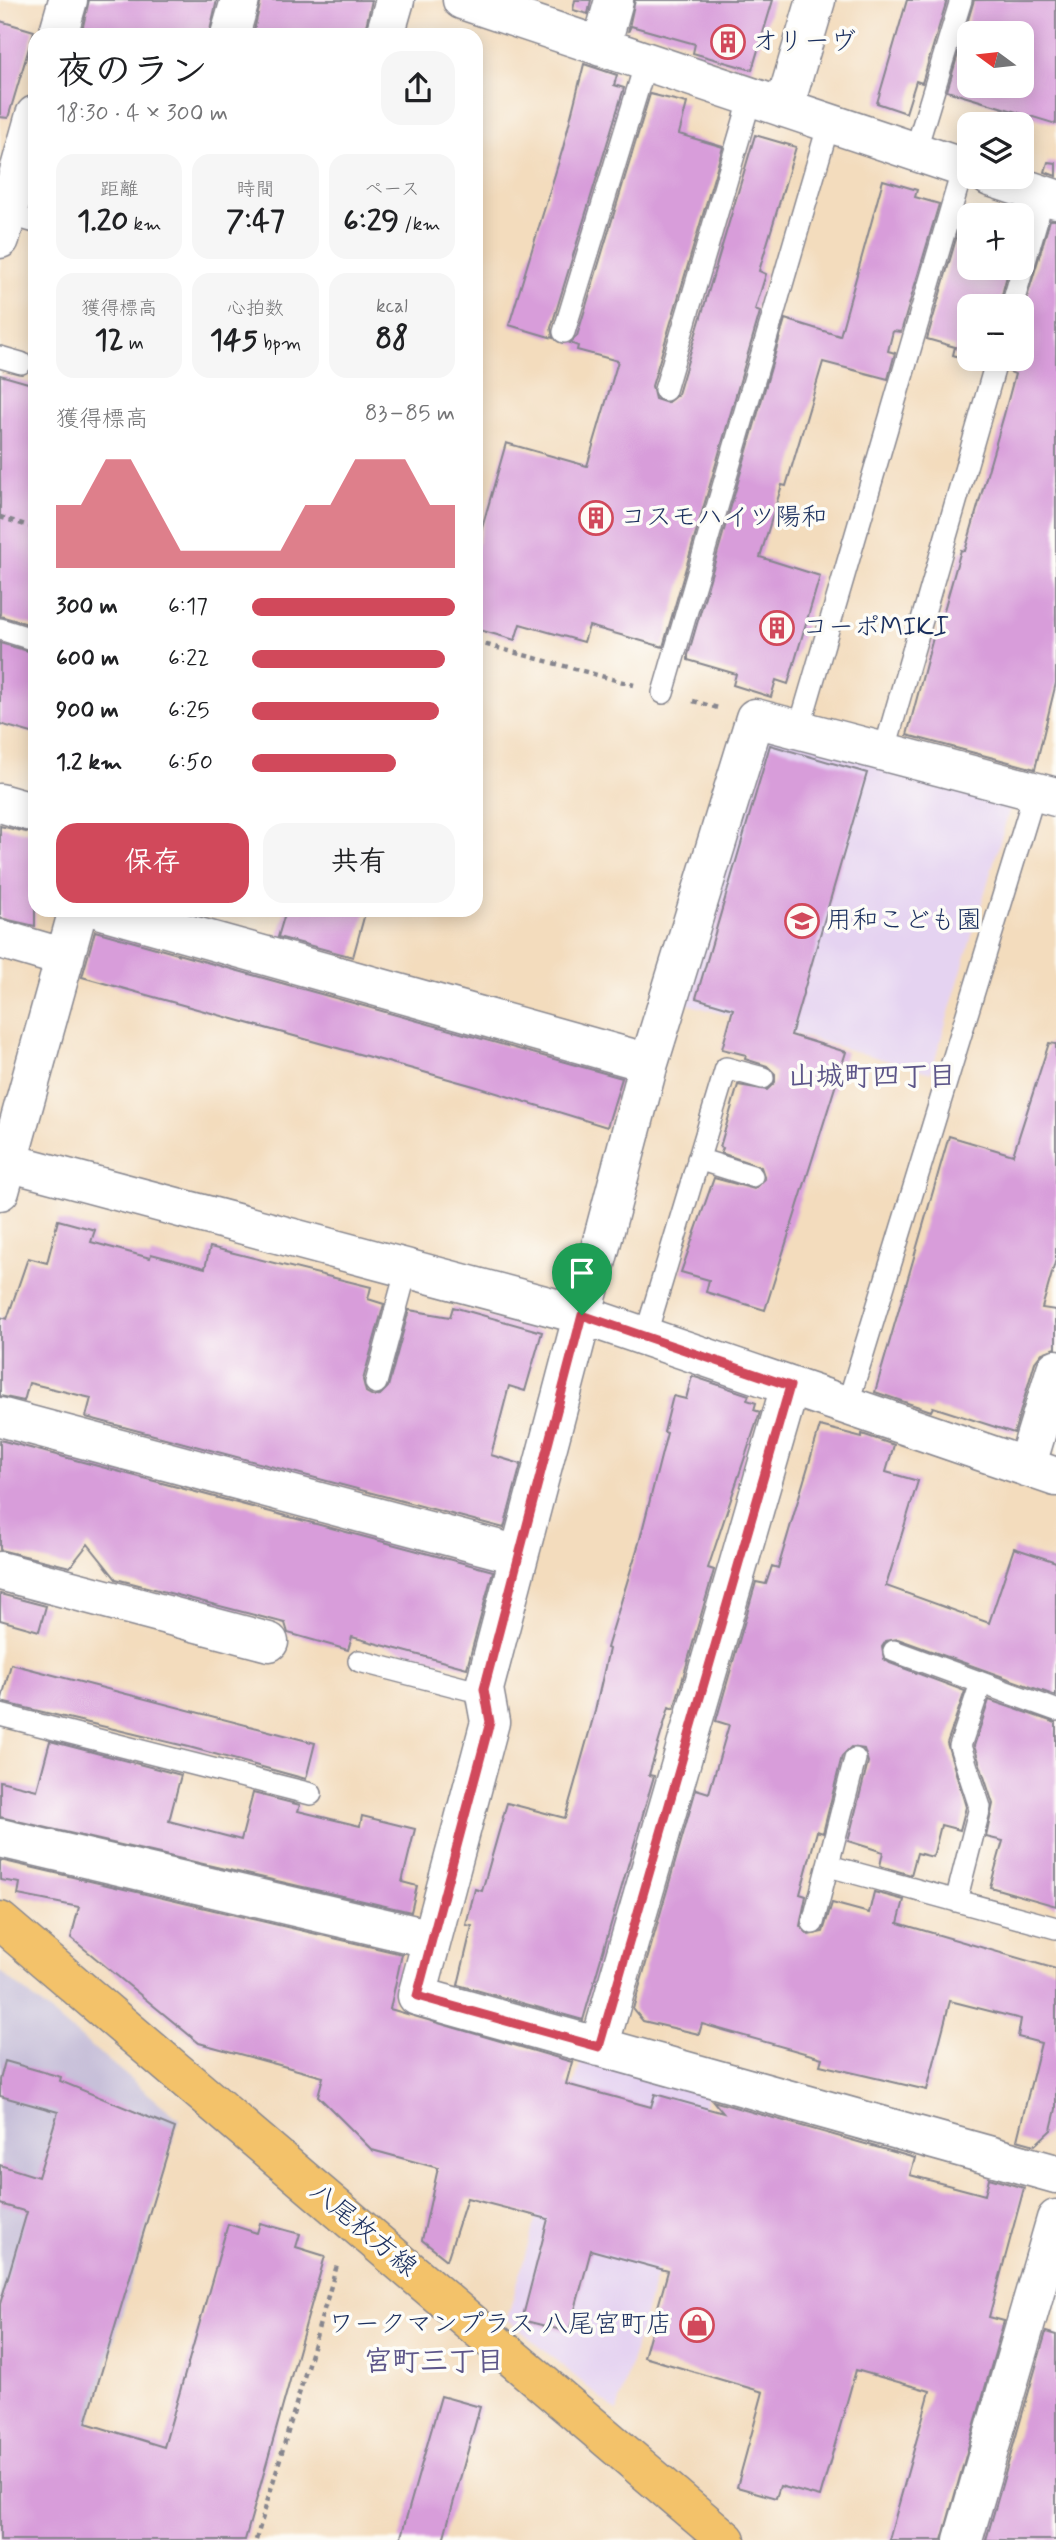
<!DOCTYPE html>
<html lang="ja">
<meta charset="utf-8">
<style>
:root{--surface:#fff;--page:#f6f6f6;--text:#202124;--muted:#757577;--accent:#d1495b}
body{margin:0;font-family:Mynerve,"Klee One",sans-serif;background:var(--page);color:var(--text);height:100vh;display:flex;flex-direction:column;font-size:26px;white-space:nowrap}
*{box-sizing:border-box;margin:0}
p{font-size:23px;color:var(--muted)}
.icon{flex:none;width:38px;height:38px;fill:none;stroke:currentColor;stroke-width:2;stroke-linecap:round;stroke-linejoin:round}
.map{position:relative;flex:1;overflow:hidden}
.sheet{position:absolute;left:28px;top:28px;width:455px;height:889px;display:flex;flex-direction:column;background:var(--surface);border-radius:21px;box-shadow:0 4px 18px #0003}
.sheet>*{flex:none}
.needle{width:46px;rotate:285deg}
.controls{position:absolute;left:957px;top:21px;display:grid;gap:14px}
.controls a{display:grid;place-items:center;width:77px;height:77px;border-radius:14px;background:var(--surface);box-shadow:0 4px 18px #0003;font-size:35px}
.pin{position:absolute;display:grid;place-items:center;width:60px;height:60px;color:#fff;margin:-72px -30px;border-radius:50% 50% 50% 0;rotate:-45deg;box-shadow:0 0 7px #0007}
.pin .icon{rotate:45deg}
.round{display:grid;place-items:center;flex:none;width:74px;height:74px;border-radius:21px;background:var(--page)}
.summary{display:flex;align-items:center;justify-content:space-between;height:119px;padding:0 28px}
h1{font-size:38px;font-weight:700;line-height:52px}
.metrics{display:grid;grid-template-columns:repeat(3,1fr);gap:10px;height:119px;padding:7px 28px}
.metrics div{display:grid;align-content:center;border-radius:18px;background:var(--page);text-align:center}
.metrics b{font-size:30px;font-weight:700}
.metrics small{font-size:19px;font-weight:400}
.metrics p{font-size:19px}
.chart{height:196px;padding:14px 28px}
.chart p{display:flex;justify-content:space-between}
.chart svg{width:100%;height:126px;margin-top:7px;fill:var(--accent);opacity:.7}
.cta{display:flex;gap:14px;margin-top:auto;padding:14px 28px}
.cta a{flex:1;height:80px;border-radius:21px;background:var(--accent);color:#fff;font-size:28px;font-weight:700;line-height:80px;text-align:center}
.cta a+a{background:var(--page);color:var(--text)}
ul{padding:0 28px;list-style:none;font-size:23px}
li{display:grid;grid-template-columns:112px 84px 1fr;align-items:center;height:52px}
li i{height:18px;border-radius:9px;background:var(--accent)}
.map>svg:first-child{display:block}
.built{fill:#e5d3f1}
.industrial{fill:#c7c0d9}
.building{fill:#d89dda;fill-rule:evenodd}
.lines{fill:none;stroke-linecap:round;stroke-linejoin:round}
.service-casing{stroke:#87868e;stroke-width:24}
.minor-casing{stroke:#87868e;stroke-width:41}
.primary-casing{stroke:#87868e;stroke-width:41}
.path{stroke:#87868e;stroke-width:4.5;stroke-dasharray:5 5;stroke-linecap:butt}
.service{stroke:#fff;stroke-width:21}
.minor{stroke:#fff;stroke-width:38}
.primary{stroke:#f3c26a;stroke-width:38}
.route-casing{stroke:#fff;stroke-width:14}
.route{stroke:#d1495b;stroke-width:9}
.labels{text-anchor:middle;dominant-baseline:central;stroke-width:7;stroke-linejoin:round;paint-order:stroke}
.poi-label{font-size:26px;fill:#1b2f5e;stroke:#fdfcf7;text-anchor:start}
.street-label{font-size:26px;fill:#1b2f5e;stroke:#fdfcf7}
.neighbourhood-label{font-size:28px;font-weight:bold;fill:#5d5689;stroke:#fdfcf7}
</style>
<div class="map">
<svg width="1056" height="2540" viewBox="0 0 1056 2540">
<rect width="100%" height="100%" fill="#fdfcf7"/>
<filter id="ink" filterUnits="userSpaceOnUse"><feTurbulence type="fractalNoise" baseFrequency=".0143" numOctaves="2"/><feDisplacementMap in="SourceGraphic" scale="14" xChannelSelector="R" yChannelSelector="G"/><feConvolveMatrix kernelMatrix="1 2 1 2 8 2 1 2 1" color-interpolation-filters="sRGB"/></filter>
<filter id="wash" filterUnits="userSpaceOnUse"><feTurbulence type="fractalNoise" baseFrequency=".00686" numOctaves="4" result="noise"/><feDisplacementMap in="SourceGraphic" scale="28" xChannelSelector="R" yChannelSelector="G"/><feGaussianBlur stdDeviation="1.57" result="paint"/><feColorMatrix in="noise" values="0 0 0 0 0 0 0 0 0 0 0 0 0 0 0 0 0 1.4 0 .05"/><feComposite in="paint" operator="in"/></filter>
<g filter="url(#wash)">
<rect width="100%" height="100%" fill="#f3dcbd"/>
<path class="built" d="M763,726l250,72 -82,275 -250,-71z
M583,2053l127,36 -93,323 -110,-93z"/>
<path class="industrial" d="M0,1971l179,148 -123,421h-56z"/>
<g id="blocks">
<path class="building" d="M89,0h128l-8,35h-128z
M261,0h111l-8,35h-111z
M575,0h16l-3,14 -15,-4z
M635,0h138l-21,70 -59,-17 2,-9 -64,-18 -3,6z
M907,0h40l-25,83 -6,-2 -10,32 -29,-10z
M974,0h82v124l-109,-33zM970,33h52v53h-52z
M0,21l34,10 -26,87 -8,-1z
M584,64l33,11 -3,10 10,3 -73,240 2,10 -44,-13 54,-177z
M650,94l37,9 -8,31 44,13 -71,239 3,13 12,4 11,-9 77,-259 41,12 -37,124 7,3 -11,36 5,2 -97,335 -74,-21 -5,16 -64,-18 -5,16 -39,-11v-80l30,-106 81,23 31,-105 -41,-11 1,-4 -8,-3 7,-7z
M1048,162l8,1v13l-11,-4z
M883,180l34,10 -2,7 24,7 -38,128 -8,-1 -5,20 7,2 -7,26 -65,-17 -37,124 -4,-1 -22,72 60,19 -32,108 -12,-4 -5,17 -38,-12 3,-11 -48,-14v-5l97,-336 55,17z
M964,211l15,4h-9v53h39l-10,38h-29v53h13l-1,5 -29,-9 2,-8 -28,-8z
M1050,220h6v463l-21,86 -128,-34 27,-101 3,1 24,-85 4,1 39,-136 11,-41 -8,-3 3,-12h12v-45z
M0,375l35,10v241l-35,-10z
M0,643l35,10v81l-35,-10z
M770,745l97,28 -76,262 55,17 -81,258 -59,-18 3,-12 -28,-8 33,-94 40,11 11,-10 -4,-12 -40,-14 2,-5 -3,-1 18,-62 29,5 8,-8v-8l-8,-8 -22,-7 1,-4 -24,-6 11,-40 -37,-11z
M0,826l35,8v92l-35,-8z
M286,910h80l-13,47 -75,-20z
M95,931l527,147 -15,49 -133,-41 -392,-109z
M1049,1043l7,1v215l-14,49 14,2v38l-14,5 -7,9 -21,71 -81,-26 -2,4 -56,-19 74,-256 64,19z
M58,1220l37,10 -4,12 59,16 1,-4 54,14 5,-21 161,40 -3,12 16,5 -21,76 3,12 7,4 7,-1 8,-8 21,-77 41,7 3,-10 89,25 -17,59 -16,-5 -18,69 30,9 -17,64 -418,-111 5,-19 -62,-15 -5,18 -24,-5v-79l7,2 21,-61 19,5z
M692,1376l57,19 -2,5 9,3 -2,7 6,2 -52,156 6,2 -40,139 -5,-2 -20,68 5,1 -71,244 -125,-35 14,-59 -6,-1 9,-36 7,2 25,-88 58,15 30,-107 14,-62 -2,-1 32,-105 28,-110 -3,-1 9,-36 13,3z
M820,1426l42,11v-3l32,11 -8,27 32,9 -32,105 103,37 25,-75 42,14v134l-158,-57 -12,2 -4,6 2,12 6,4 75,28 -18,52 19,64 -6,23 -19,-5 -8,32 -16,-4 -6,22 -31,-9 3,-14 -35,-11 20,-79 -4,-13 -13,-2 -9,9 -19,77 -6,-2 -17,63 6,2 -6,30 9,9 14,-3 9,-29 37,10 5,-21 30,8 -6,23 158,46v140l-5,21 -16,15 -18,-5 24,-97 -23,-6 3,-18 -71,-18 -23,89 -107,-25 2,-7 -120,-34 -3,10 -56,-13 -10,-12 63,-220 13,4 20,-68 -13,-4 40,-139 10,2 6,-18 6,2z
M0,1440l493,131 -26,97 -115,-31 -4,13 -60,-17 -3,-10 -169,-44 -28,-35 -18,23 -70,-17z
M0,1594l46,12 -7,25 -39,-11z
M11,1664l304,79 -9,36 -117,-32 -188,-45z
M989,1700l67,23v183l-66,-19 13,-46 -17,-4 7,-33 -19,-58z
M50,1741l131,34 -12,46 72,19 12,-47 47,12 -2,6 62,15 2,-10 53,13 -13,53 15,4 -6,26 -411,-95v-36l37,9z
M0,1860l402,94 -12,55 182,53 -6,22 85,23 4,-13 68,19 -10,-12 202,57 -5,17 75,20 4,-17 35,10 -35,129 15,4 -62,219h-53l41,-149 -74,-21 -36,127 -40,-11 -4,12 -39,-11 26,-95 -119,-35 24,-86 -77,-21 -22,82 -47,-12 26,-101 -81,-21 -20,62 -25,-20 16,-72 -66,-18 -54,-54 5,-19 -124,-34 -128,-105 8,-31 -61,-12 2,-12 -20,-3z
M5,2061l56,16 -1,4 115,47 -89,295 78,24 64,-223 29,9 3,-10 40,11 -4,13 29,9 -80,284h-245v-236l27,-92 -27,-8v-39l38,12 20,-65 -58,-16v-16z
M1046,2332l10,3v205h-70z
M441,2396l39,11 -37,133h-43z"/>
</g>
</g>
<g filter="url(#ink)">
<use href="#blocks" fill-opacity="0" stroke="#87868e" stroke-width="2"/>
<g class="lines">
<g class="service-casing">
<path id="service" d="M915,152l46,-152
M7,214l28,8
M1012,306l32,-111
M564,332l82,-270
M0,357l21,6
M665,390l86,-293
M0,629l35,11
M663,693l166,-570
M799,729l164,-561
M884,752l113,-393
M698,1159l54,17
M645,1337l81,-269 37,10
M376,1383l31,-115
M847,1406l188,-614
M894,1651l162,59
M359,1661l108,28h17
M0,1715l311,79
M829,1866l227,62
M956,1901l24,-94 -20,-61 21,-63
M813,1923l42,-164"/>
</g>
<g class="minor-casing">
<path id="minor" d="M462,0l508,170
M58,35l10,-35
M230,35l10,-35
M385,35l10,-35
M601,47l13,-47
M784,108l32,-108
M990,177l66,22
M0,239l35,-124
M1056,797l-301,-79 -106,345 -165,626 6,33 -73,274 639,178
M0,803l35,10
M102,910l547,153
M0,939l65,19
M0,1160l582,155 474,162
M0,1191l78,-281
M0,1417l519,138
M1026,1467l30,-98
M0,1571l269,71
M0,1838l432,101
M599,2047l191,-661
M963,2540l93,-321"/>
</g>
<g class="primary-casing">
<path id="primary" d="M0,1921l726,619"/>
</g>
<path class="path" d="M0,517l35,11
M476,642l158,43
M693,701l25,7
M256,2540l82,-278"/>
<use href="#service" class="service"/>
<use href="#minor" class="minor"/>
<use href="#primary" class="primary"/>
</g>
</g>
<g class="lines" filter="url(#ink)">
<g class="route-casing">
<path id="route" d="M582,1315l208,71 -191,661 -182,-51 73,-274 -6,-33z"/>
</g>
<use href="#route" class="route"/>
</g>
<defs>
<g id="building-ring" transform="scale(1.75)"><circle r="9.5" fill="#fdfcf7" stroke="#d1495b" stroke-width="1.5"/><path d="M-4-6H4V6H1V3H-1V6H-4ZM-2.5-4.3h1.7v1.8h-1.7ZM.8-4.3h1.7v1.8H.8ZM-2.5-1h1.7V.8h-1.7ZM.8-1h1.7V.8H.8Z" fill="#d1495b"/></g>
<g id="school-ring" transform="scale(1.75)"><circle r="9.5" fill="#fdfcf7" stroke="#d1495b" stroke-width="1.5"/><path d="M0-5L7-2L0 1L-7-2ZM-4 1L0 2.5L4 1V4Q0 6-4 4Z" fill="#d1495b"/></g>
<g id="shop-ring" transform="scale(1.75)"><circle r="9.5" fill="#fdfcf7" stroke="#d1495b" stroke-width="1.5"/><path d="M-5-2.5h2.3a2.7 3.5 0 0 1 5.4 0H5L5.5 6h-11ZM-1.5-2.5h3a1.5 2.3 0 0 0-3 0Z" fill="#d1495b"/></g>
</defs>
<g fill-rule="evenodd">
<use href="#building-ring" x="728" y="42"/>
<use href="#building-ring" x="596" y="518"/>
<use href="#building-ring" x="777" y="628"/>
<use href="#school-ring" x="802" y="921"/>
<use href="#shop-ring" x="697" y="2325"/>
</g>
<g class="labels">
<g class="poi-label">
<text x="752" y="42">オリーヴ</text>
<text x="620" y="518">コスモハイツ陽和</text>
<text x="802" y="628">コーポMIKI</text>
<text x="826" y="921">用和こども園</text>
<text x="672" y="2325" text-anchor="end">ワークマンプラス 八尾宮町店</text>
</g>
<g class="street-label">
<text transform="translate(363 2230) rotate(40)">八尾枚方線</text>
</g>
<g class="neighbourhood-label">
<text x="872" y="1077">山城町四丁目</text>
<text x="434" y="2362">宮町三丁目</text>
</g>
</g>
</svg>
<div class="controls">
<a><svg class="needle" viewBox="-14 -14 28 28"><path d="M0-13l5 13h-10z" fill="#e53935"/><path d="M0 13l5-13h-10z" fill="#757577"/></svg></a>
<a><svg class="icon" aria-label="layers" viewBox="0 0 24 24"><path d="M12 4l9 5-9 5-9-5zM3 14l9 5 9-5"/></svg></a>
<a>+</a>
<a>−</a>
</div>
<div class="pin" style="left:582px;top:1315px;background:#1e9e55"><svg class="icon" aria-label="arrive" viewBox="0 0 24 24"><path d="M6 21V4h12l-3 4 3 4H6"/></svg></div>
<section class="sheet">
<div class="summary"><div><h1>夜のラン</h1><p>18:30 · 4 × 300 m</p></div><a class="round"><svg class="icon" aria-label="share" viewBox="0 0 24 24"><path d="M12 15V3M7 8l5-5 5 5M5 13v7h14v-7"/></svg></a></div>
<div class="metrics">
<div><p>距離</p><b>1.20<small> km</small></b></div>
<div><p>時間</p><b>7:47</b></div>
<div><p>ペース</p><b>6:29<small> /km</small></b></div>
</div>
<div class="metrics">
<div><p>獲得標高</p><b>12<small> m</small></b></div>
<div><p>心拍数</p><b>145<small> bpm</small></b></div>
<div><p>kcal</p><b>88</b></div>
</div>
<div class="chart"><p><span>獲得標高</span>83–85 m</p>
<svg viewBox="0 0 160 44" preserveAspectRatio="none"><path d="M0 44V22L10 22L20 6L30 6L40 22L50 38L60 38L70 38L80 38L90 38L100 22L110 22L120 6L130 6L140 6L150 22L160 22V44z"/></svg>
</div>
<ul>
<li><b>300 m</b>6:17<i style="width:100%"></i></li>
<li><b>600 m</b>6:22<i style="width:95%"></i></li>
<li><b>900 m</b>6:25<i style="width:92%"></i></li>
<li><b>1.2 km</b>6:50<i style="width:71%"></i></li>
</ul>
<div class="cta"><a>保存</a><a>共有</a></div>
</section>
</div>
